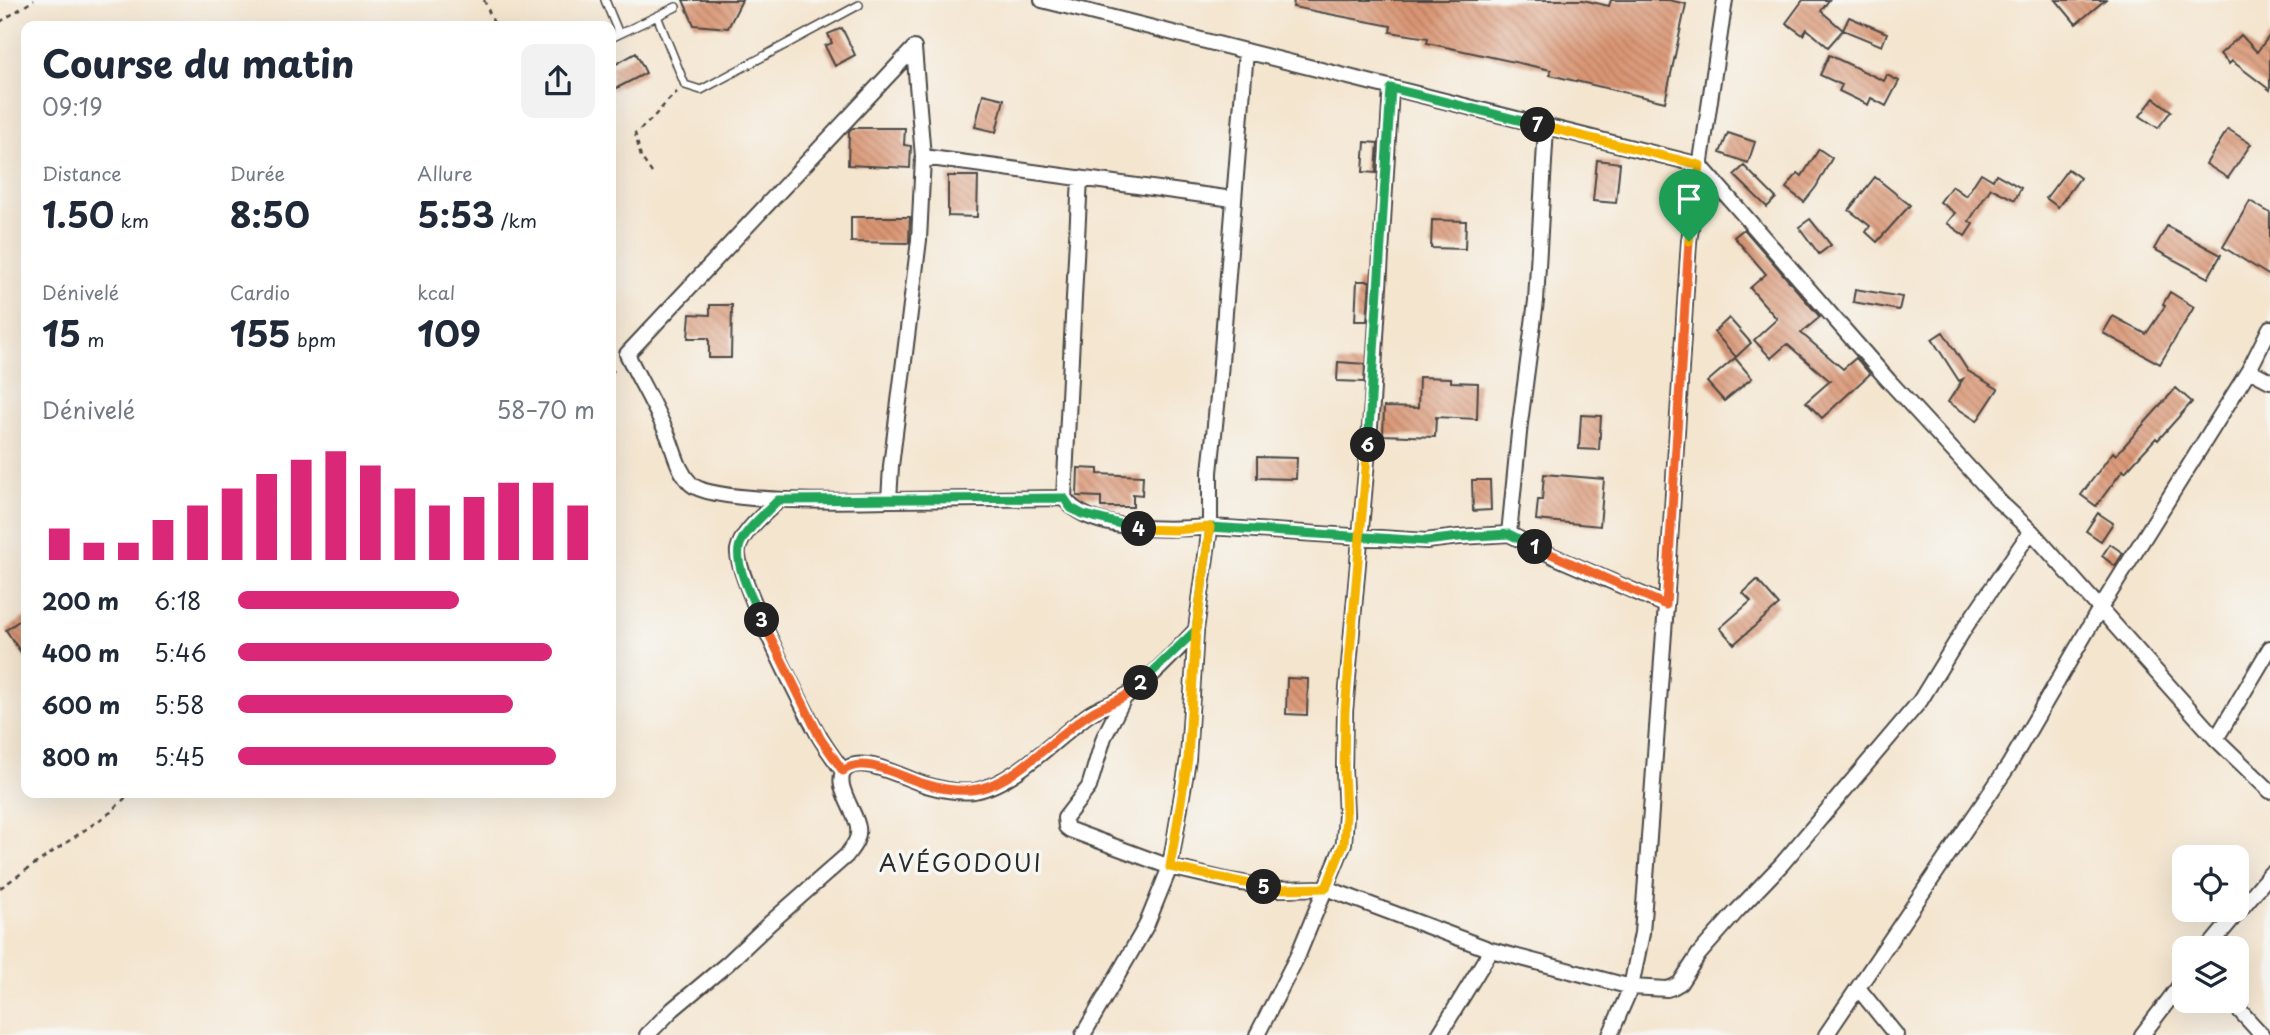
<!DOCTYPE html>
<html lang="fr">
<meta charset="utf-8">
<style>
:root{--surface:#fff;--page:#f2f2f3;--text:#1f2937;--muted:#747a83;--accent:#db2777}
body{margin:0;font-family:"Playpen Sans",sans-serif;background:var(--page);color:var(--text);height:100vh;display:flex;flex-direction:column;font-size:26px;white-space:nowrap}
*{box-sizing:border-box;margin:0}
p{font-size:23px;color:var(--muted)}
.icon{flex:none;width:38px;height:38px;fill:none;stroke:currentColor;stroke-width:2;stroke-linecap:round;stroke-linejoin:round}
.map{position:relative;flex:1;overflow:hidden}
.panel{position:absolute;left:21px;top:21px;width:595px;height:777px;display:flex;flex-direction:column;background:var(--surface);border-radius:14px;box-shadow:0 7px 28px #0002}
.panel>*{flex:none}
.buttons{position:absolute;left:2172px;top:845px;display:grid;gap:14px}
.buttons a{display:grid;place-items:center;width:77px;height:77px;border-radius:14px;background:var(--surface);box-shadow:0 7px 28px #0002;font-size:35px}
.pin{position:absolute;display:grid;place-items:center;width:60px;height:60px;color:#fff;margin:-72px -30px;border-radius:50% 50% 50% 0;rotate:-45deg;box-shadow:0 0 7px #0007}
.pin .icon{rotate:45deg}
.km{position:absolute;width:35px;height:35px;margin:-18px;border-radius:50%;background:#222;color:#fff;font-size:19px;line-height:35px;text-align:center}
.round{display:grid;place-items:center;flex:none;width:74px;height:74px;border-radius:14px;background:var(--page)}
.headline{display:flex;align-items:center;justify-content:space-between;height:119px;padding:0 21px}
h1{font-size:38px;font-weight:700;line-height:52px}
.metrics{display:grid;grid-template-columns:repeat(3,1fr);gap:10px;height:119px;padding:7px 21px}
.metrics div{display:grid;align-content:center}
.metrics b{font-size:35px;font-weight:700}
.metrics small{font-size:19px;font-weight:400}
.metrics p{font-size:19px}
.chart{height:196px;padding:14px 21px}
.chart p{display:flex;justify-content:space-between}
.chart svg{width:100%;height:126px;margin-top:7px;stroke:var(--accent);stroke-width:6}
ul{padding:0 21px;list-style:none;font-size:23px}
li{display:grid;grid-template-columns:112px 84px 1fr;align-items:center;height:52px}
li i{height:18px;border-radius:9px;background:var(--accent)}
.map>svg:first-child{display:block}
.building{fill:url(#building-back-hatch)}
.lines{fill:none;stroke-linecap:round;stroke-linejoin:round}
.lane-casing{stroke:#494744;stroke-width:10}
.street-casing{stroke:#494744;stroke-width:18}
.path{stroke:#494744;stroke-width:2.5;stroke-dasharray:5 5;stroke-linecap:butt}
.lane{stroke:#fff;stroke-width:7}
.street{stroke:#fff;stroke-width:14}
.split-1-casing{stroke:#fff;stroke-width:14}
.split-2-casing{stroke:#fff;stroke-width:14}
.split-3-casing{stroke:#fff;stroke-width:14}
.split-4-casing{stroke:#fff;stroke-width:14}
.split-5-casing{stroke:#fff;stroke-width:14}
.split-6-casing{stroke:#fff;stroke-width:14}
.split-7-casing{stroke:#fff;stroke-width:14}
.split-8-casing{stroke:#fff;stroke-width:14}
.split-1{stroke:#f0652b;stroke-width:9}
.split-2{stroke:#22a559;stroke-width:9}
.split-3{stroke:#f0652b;stroke-width:9}
.split-4{stroke:#22a559;stroke-width:9}
.split-5{stroke:#f5b400;stroke-width:9}
.split-6{stroke:#f5b400;stroke-width:9}
.split-7{stroke:#22a559;stroke-width:9}
.split-8{stroke:#f5b400;stroke-width:9}
.labels{text-anchor:middle;dominant-baseline:central;stroke-width:7;stroke-linejoin:round;paint-order:stroke}
.quarter-label{font-size:23px;letter-spacing:2px;fill:#2b2b2b;stroke:#f6f6f2}
</style>
<div class="map">
<svg width="2270" height="1035" viewBox="0 0 2270 1035">
<defs>
<pattern id="building-back-hatch" width="6" height="6" patternUnits="userSpaceOnUse" patternTransform="scale(1.75)"><rect width="6" height="6" fill="#da9573"/><path d="M-1 5l2 2M0 0l6 6M5-1l2 2" fill="none" stroke="#b17a5f"/></pattern>
</defs>
<rect width="100%" height="100%" fill="#f6f6f2"/>
<filter id="ink" filterUnits="userSpaceOnUse"><feTurbulence type="fractalNoise" baseFrequency=".0143" numOctaves="2"/><feDisplacementMap in="SourceGraphic" scale="14" xChannelSelector="R" yChannelSelector="G"/><feConvolveMatrix kernelMatrix="1 2 1 2 8 2 1 2 1" color-interpolation-filters="sRGB"/></filter>
<filter id="wash" filterUnits="userSpaceOnUse"><feTurbulence type="fractalNoise" baseFrequency=".00686" numOctaves="4" result="noise"/><feDisplacementMap in="SourceGraphic" scale="28" xChannelSelector="R" yChannelSelector="G"/><feGaussianBlur stdDeviation="1.57" result="paint"/><feColorMatrix in="noise" values="0 0 0 0 0 0 0 0 0 0 0 0 0 0 0 0 0 1.4 0 .05"/><feComposite in="paint" operator="in"/></filter>
<g filter="url(#wash)">
<rect width="100%" height="100%" fill="#f4e5cf"/>
<g id="blocks">
<path class="building" d="M683,0h59l-14,28 -34,-3z
M1294,0h289l26,6 2,-6h58l17,4 -21,98 -115,-27 1,-5 -124,-27 1,-5 -38,-6 1,-6 -98,-19z
M1803,0h26l-8,11 22,19 -15,17 -21,-18 -4,6 -17,-12z
M2056,0h49l-29,24z
M1849,17l38,16 -5,13 -39,-16z
M842,28l13,27 -20,11 -10,-20 7,-3 -4,-9z
M2241,35l16,17 13,-17v55l-38,-29 -3,3 -9,-10z
M636,53l10,20 -35,18v-24z
M1829,55l55,26 3,-6 12,6 -13,25 -15,-8 -3,7 -29,-14 3,-6 -22,-10z
M983,94l21,5 -8,33 -21,-5z
M2154,98l17,13 -13,17 -18,-12z
M853,128h52l-1,17 7,1 -1,22 -62,-3 1,-34z
M2228,129l23,15 -23,34 -22,-14z
M1728,133l27,9 -7,21 -28,-10z
M1365,142l13,1 -2,30 -13,-1z
M1819,149l13,9 -16,29 -12,15 -18,-14 12,-15 4,3z
M1597,160l23,3 -4,40 -23,-2z
M1744,166l32,32 -9,9 -33,-32z
M2068,169l12,9 -22,29 -12,-9z
M1981,173l12,7 3,-6 25,14 -6,12 -24,-12 -22,33 4,3 -8,12 -18,-13 8,-10 -15,-11 12,-16 14,10z
M948,176h30l-1,41 -29,-1z
M1875,177l35,28 -33,37 -11,-10 4,-6 -21,-16z
M2250,201l20,12v63l-47,-29z
M851,217h59l-1,26 -58,-1z
M1810,219l21,26 -12,9 -20,-27z
M1432,220l34,1 -1,28 -34,-1z
M2167,226l54,29 -13,23 -54,-29z
M1744,229l76,88 -19,16 42,36 13,-11 14,16 -48,44 -16,-16 24,-21 -43,-37 -16,14 -17,-18 23,-21 -27,-31 16,-14 -32,-37z
M1357,281h13l-3,40h-12z
M1855,289l47,8 -3,13 -46,-8z
M2170,292l24,15 -34,57 -57,-31 10,-17 33,18 19,-28 -2,-2z
M710,305h22l-1,53h-22v-20h-21l2,-24 20,1z
M1729,318l22,25 -15,14 -22,-25z
M1943,332l25,39 30,18 -21,32 -29,-19 15,-23 -4,2 -27,-42z
M1735,358l17,20 -28,23 -17,-19z
M1338,362l27,2 -1,18 -27,-1z
M1419,377l32,1v4l27,1 -1,36 -41,-2 -1,20 -52,-2 1,-28 34,1z
M2176,388l16,14 -34,38 -2,-2 -31,34 -2,-2 -27,36 -15,-11 32,-43 3,3z
M1581,415l20,1 -2,34 -20,-1z
M1257,457l40,1 -1,21 -39,-1z
M1078,468l20,1v5l45,2 -1,19 -9,-1v13h-32v-10l-24,-1z
M1544,474l60,5 -4,47 -64,-6 2,-20h4z
M1472,480h18l1,30 -18,1z
M2098,513l15,10 -12,18 -15,-10z
M2110,544l13,9 -8,13 -13,-10z
M1757,580l22,25 -45,39 -14,-16 31,-27 -8,-8z
M26,616v44l-20,-30z
M1287,678l21,1 -1,36 -21,-1z"/>
</g>
</g>
<g filter="url(#ink)">
<use href="#blocks" fill-opacity="0" stroke="#494744" stroke-width="2"/>
<g class="lines">
<g class="lane-casing">
<path id="lane" d="M605,0l14,34
M657,16l28,69 16,5 158,-85
M611,38l65,-31"/>
</g>
<g class="street-casing">
<path id="street" d="M1042,0l658,165 189,216 112,122 30,28 185,208 54,52
M914,48l9,109 -4,83 -28,226 -2,34c-34,1 -177,4 -198,-16 -13,-13 -16,-31 -23,-48 -12,-28 -28,-55 -41,-82z
M923,157l310,42
M1080,178l-16,320c25,35 106,32 146,29l216,14 33,-4 50,-3 44,22 113,49
M2249,370l21,11
M889,500l175,-2
M778,501c-13,13 -36,30 -40,49 -4,23 66,159 81,186 7,12 16,24 24,35
M1509,534l11,-111 16,-122 10,-174
M1125,696l-21,41 -15,50 -24,31 1,9 4,3 100,37 60,14 48,8 48,-1 165,62 140,37 36,2 6,-2 7,-4 19,-29 37,-42 45,-47 139,-164 46,-75 65,-95
M2216,739l54,-91
M2208,948l62,-74
M1858,988l38,47
M2231,1001l31,34
M647,1035l26,-26 55,-46 42,-40 76,-67c6,-8 14,-17 12,-28 -1,-15 -27,-46 -12,-59 17,-15 62,11 80,16 14,4 34,8 48,6 40,-7 82,-53 114,-76 12,-9 26,-11 38,-19 26,-18 48,-43 70,-66
M1083,1035l63,-109 24,-59 18,-108 8,-129 14,-103v-55l9,-85 27,-336
M1257,1035l41,-80 46,-112 2,-28 -2,-45 1,-59 27,-308 19,-315
M1439,1035l52,-85
M1610,1035l21,-48 11,-54 24,-328 23,-364 36,-241
M1826,1035l183,-270 90,-155 150,-240 21,-42
M2142,1035l42,-55"/>
</g>
<path class="path" d="M484,0l11,26
M0,22l34,-22
M652,173l-11,-16 -6,-24c17,-11 27,-28 42,-41
M611,374l5,-7
M0,888l111,-76 19,-19"/>
<use href="#lane" class="lane"/>
<use href="#street" class="street"/>
</g>
</g>
<g class="lines" filter="url(#ink)">
<g class="split-1-casing">
<path id="split-1" d="M1535,547l131,58 23,-364"/>
</g>
<g class="split-2-casing">
<path id="split-2" d="M1141,683l55,-53 14,-103 216,14 33,-4 50,-3 26,13"/>
</g>
<g class="split-3-casing">
<path id="split-3" d="M762,620l58,118 23,33c22,-18 62,9 86,14 13,4 28,6 42,5 42,-3 85,-56 120,-77 11,-7 23,-10 34,-17 6,-3 11,-9 16,-13"/>
</g>
<g class="split-4-casing">
<path id="split-4" d="M762,620c-8,-18 -31,-59 -21,-78 7,-15 25,-29 37,-42l286,-2 7,10 11,6 57,15"/>
</g>
<g class="split-5-casing">
<path id="split-5" d="M1139,529l36,1 35,-3 -14,103 -8,129 -18,108 94,20"/>
</g>
<g class="split-6-casing">
<path id="split-6" d="M1264,887l14,2 48,-1 18,-45 2,-28 -2,-45 1,-59 23,-266"/>
</g>
<g class="split-7-casing">
<path id="split-7" d="M1368,445l23,-357 147,37"/>
</g>
<g class="split-8-casing">
<path id="split-8" d="M1538,125l162,40 -11,76"/>
</g>
<use href="#split-1" class="split-1"/>
<use href="#split-2" class="split-2"/>
<use href="#split-3" class="split-3"/>
<use href="#split-4" class="split-4"/>
<use href="#split-5" class="split-5"/>
<use href="#split-6" class="split-6"/>
<use href="#split-7" class="split-7"/>
<use href="#split-8" class="split-8"/>
</g>
<g class="labels">
<g class="quarter-label">
<text x="961" y="862">AVÉGODOUI</text>
</g>
</g>
</svg>
<div class="buttons">
<a><svg class="icon" aria-label="locate" viewBox="0 0 24 24"><circle cx="12" cy="12" r="6"/><path d="M12 2v4M12 18v4M2 12h4M18 12h4"/></svg></a>
<a><svg class="icon" aria-label="layers" viewBox="0 0 24 24"><path d="M12 4l9 5-9 5-9-5zM3 14l9 5 9-5"/></svg></a>
</div>
<div class="pin" style="left:1689px;top:241px;background:#1e9e55"><svg class="icon" aria-label="arrive" viewBox="0 0 24 24"><path d="M6 21V4h12l-3 4 3 4H6"/></svg></div>
<b class="km" style="left:1535px;top:547px">1</b>
<b class="km" style="left:1141px;top:683px">2</b>
<b class="km" style="left:762px;top:620px">3</b>
<b class="km" style="left:1139px;top:529px">4</b>
<b class="km" style="left:1264px;top:887px">5</b>
<b class="km" style="left:1368px;top:445px">6</b>
<b class="km" style="left:1538px;top:125px">7</b>
<section class="panel">
<div class="headline"><div><h1>Course du matin</h1><p>09:19</p></div><a class="round"><svg class="icon" aria-label="share" viewBox="0 0 24 24"><path d="M12 15V3M7 8l5-5 5 5M5 13v7h14v-7"/></svg></a></div>
<div class="metrics">
<div><p>Distance</p><b>1.50<small> km</small></b></div>
<div><p>Durée</p><b>8:50</b></div>
<div><p>Allure</p><b>5:53<small> /km</small></b></div>
</div>
<div class="metrics">
<div><p>Dénivelé</p><b>15<small> m</small></b></div>
<div><p>Cardio</p><b>155<small> bpm</small></b></div>
<div><p>kcal</p><b>109</b></div>
</div>
<div class="chart"><p><span>Dénivelé</span>58–70 m</p>
<svg viewBox="0 0 160 44" preserveAspectRatio="none"><path d="M5 44V33M15 44V38M25 44V38M35 44V30M45 44V25M55 44V19M65 44V14M75 44V9M85 44V6M95 44V11M105 44V19M115 44V25M125 44V22M135 44V17M145 44V17M155 44V25"/></svg>
</div>
<ul>
<li><b>200 m</b>6:18<i style="width:62%"></i></li>
<li><b>400 m</b>5:46<i style="width:88%"></i></li>
<li><b>600 m</b>5:58<i style="width:77%"></i></li>
<li><b>800 m</b>5:45<i style="width:89%"></i></li>
</ul>
</section>
</div>
